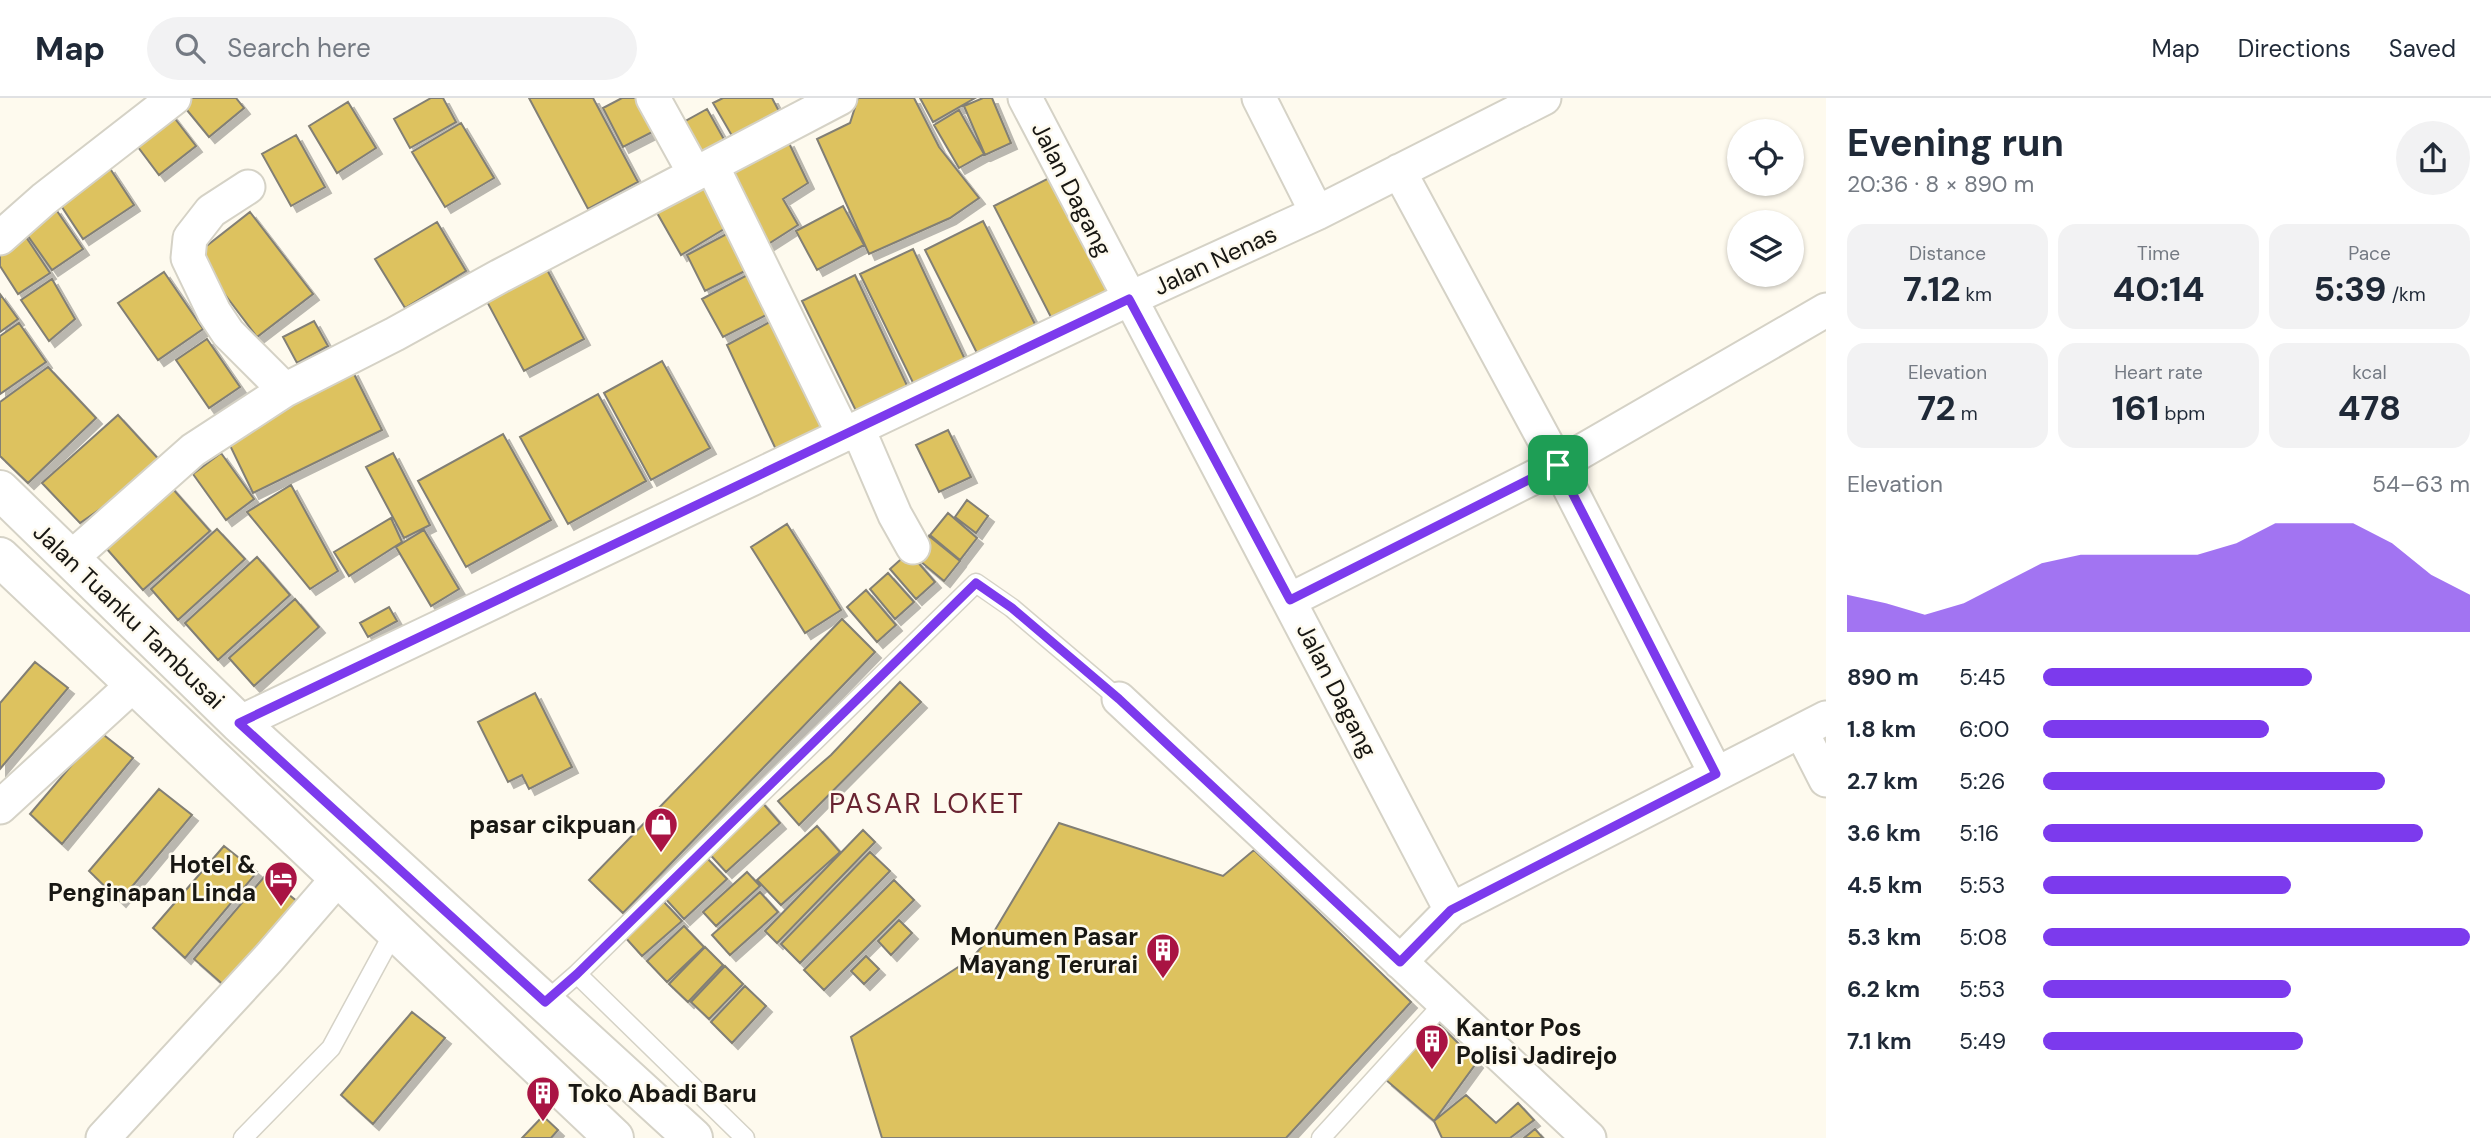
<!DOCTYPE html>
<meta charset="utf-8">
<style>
:root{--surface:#fff;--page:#f2f2f3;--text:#1f2937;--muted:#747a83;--line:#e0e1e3;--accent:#7c3aed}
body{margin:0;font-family:"DM Sans",sans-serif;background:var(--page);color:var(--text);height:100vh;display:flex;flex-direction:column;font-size:26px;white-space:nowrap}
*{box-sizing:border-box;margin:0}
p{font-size:23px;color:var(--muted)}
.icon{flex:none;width:38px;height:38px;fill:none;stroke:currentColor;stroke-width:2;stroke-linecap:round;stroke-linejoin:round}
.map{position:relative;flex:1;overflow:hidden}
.details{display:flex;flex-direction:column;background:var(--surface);width:665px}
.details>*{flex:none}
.fabs{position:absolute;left:1727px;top:21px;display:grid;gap:14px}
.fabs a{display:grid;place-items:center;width:77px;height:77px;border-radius:50%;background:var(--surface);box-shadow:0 2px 5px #0004;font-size:35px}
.pin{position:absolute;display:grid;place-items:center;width:60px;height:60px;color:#fff;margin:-30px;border-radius:14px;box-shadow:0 4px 10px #0006}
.round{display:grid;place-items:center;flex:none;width:74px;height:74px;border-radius:37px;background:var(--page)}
.head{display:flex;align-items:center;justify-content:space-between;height:119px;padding:0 21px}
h1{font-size:38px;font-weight:700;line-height:52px}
.figures{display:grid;grid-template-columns:repeat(3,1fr);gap:10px;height:119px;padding:7px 21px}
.figures div{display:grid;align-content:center;border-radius:18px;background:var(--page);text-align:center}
.figures b{font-size:35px;font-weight:700}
.figures small{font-size:19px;font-weight:400}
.figures p{font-size:19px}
.chart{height:196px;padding:14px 21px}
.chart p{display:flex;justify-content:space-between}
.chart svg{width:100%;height:126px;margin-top:7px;fill:var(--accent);opacity:.7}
ul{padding:0 21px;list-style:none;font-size:23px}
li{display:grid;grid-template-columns:112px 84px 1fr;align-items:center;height:52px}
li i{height:18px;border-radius:9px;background:var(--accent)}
header{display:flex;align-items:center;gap:42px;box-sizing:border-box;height:98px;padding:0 35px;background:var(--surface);border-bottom:2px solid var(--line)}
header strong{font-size:33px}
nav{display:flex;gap:38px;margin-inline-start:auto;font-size:24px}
.search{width:490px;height:63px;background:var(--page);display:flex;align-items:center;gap:18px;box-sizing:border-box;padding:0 24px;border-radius:38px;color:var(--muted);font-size:26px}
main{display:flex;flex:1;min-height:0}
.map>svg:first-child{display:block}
.building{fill:#ddc25f;stroke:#827f74;stroke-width:2;filter:url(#shadow)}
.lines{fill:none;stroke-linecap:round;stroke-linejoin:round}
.service-casing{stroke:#d5d2c6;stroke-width:21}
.minor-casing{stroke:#d5d2c6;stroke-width:37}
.primary-casing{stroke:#d5d2c6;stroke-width:42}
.service{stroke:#fff;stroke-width:18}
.minor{stroke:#fff;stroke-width:33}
.primary{stroke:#fff;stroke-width:38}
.route-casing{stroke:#fff;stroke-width:14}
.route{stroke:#7c3aed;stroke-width:9}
.labels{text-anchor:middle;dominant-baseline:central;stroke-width:5;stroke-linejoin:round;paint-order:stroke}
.street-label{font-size:24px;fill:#181713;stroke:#fefaee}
.poi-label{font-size:24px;font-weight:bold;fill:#181713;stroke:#fefaee;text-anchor:end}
.quarter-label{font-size:28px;letter-spacing:2px;fill:#692432;stroke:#fefaee}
</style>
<header>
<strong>Map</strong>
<div class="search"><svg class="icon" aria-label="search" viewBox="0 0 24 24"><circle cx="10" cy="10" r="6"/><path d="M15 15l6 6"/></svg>Search here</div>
<nav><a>Map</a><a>Directions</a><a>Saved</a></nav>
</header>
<main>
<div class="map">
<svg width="1826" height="1040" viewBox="0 0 1826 1040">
<defs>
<filter id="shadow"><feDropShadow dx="6" dy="6" stdDeviation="0" flood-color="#0004"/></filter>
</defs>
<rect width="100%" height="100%" fill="#fefaee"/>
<path class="building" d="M189,0h47l8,10 -35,29 -27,-33z
M431,0h12l13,24 -46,26 -16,-29z
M529,0h64l45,84 -50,27z
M622,0h25l15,29 -39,20 -20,-39z
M723,0h49l9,17 -46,26 -22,-38z
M858,0h56l25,49 40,51 -29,20 -81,36 -52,-115 33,-16z
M920,0h55l-42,24z
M983,0h9l19,45 -26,12 -21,-49z
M348,4l28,46 -39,25 -28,-47z
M166,9l30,39 -37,29 -30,-40z
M707,11l19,34 -25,13 -19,-33z
M959,12l25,44 -25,14 -25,-43z
M461,25l33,55 -49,29 -33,-55z
M296,37l29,52 -34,19 -29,-52z
M788,43l20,42 -25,16 15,26 -36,23 -35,-80z
M109,69l25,38 -51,34 -25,-38z
M705,75l29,50 -53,32 -29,-51z
M1051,79l62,121 -57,29 -62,-121z
M843,108l21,39 -47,25 -21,-39z
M55,110l28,41 -31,21 -29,-41z
M250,114l63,82 -56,43 -62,-82z
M983,123l57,113 -58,29 -57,-113z
M437,124l29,49 -61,37 -30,-49z
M734,132l19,37 -48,24 -18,-36z
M22,133l28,42 -32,21 -18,-28v-20z
M913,151l56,119 -51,25 -58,-119z
M544,166l40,75 -60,32 -40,-75z
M164,174l39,57 -45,31 -40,-57z
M753,174l21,39 -51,26 -21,-38z
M855,177l56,119 -51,25 -58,-118z
M52,181l23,40 -26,22 -28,-41z
M0,196l18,25 -18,13z
M779,219l58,114 -58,25 -52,-111z
M314,223l14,25 -31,17 -14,-26z
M19,225l27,39 -46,32v-58z
M207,241l33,48 -31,21 -33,-48z
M662,263l48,87 -59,32 -47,-87z
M48,269l48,51 -68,65 -28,-27v-54z
M352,272l30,60 -129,63 -29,-60z
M598,296l48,87 -78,43 -48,-87z
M118,317l46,50 -84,58 -38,-40z
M948,332l23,47 -32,15 -23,-47z
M503,336l48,86 -85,47 -48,-86z
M221,355l33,46 -28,21 -33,-46z
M393,355l37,72 -26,13 -38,-71z
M165,382l45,51 -67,59 -44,-50z
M291,387l47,86 -28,18 -63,-77z
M967,402l21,16 -12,17 -21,-16z
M948,415l29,25 -17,22 -30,-25z
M391,420l11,24 -53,34 -15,-24z
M787,426l54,86 -36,23 -54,-86z
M217,431l28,30 -67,61 -27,-31z
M424,432l35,59 -28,17 -35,-59z
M929,438l31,25 -16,20 -24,-20z
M909,454l26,30 -19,17 -26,-30z
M257,459l33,38 -72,65 -33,-37z
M888,475l26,29 -19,17 -25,-30z
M866,492l30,35 -19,17 -30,-35z
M295,501l24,28 -65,59 -25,-28z
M389,509l8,14 -29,16 -8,-14z
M842,521l33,33 -252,261 -34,-33z
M35,564l33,26 -68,81v-66z
M900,584l21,20 -122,123 -21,-24 53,-46z
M535,595l37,74 -43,22 -7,-14 -14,7 -30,-60z
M100,634l33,26 -71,86 -32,-30z
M159,691l33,26 -72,86 -31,-30z
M760,702l20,23 -54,49 -21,-23z
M1059,725l164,53 31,-26 157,152 -125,136h-404l-31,-101 121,-79 20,-23z
M817,728l23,26 -59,53 -24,-25z
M863,732l12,12 -98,101 -12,-12z
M224,748l33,26 -72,86 -32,-30z
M870,754l20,19 -90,92 -19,-19z
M706,759l21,22 -43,40 -21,-23z
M747,774l13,14 -44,40 -13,-14z
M265,778l33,26 -71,86 -33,-29z
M894,782l20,20 -90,90 -20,-20z
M760,794l18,20 -48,43 -18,-20z
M663,803l19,20 -40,35 -18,-20z
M899,822l13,13 -21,22 -13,-14z
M684,828l20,21 -37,35 -20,-21z
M705,849l18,18 -35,37 -19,-18z
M866,858l13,13 -15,15 -13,-13z
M725,868l18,18 -34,35 -18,-17z
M745,888l21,20 -34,37 -21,-21z
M412,914l33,26 -72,86 -32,-29z
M1436,923l41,41 -43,59 -48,-41z
M1466,997l30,28 22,-20 16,17 -24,18h-68l-8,-17z
M543,1018l15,14 -7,8h-29z
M1535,1031l8,9h-19z"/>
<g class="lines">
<g class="service-casing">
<path id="service" d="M545,904l32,-28
M243,1040l88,-90 64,-118
M745,1040l-168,-164 399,-391 36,25 107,91
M1321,1040l123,-135"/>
</g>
<g class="minor-casing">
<path id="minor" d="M653,0l42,76 145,-76
M1025,0l426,812
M1259,0l58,115
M712,68l132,269
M1399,73l159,294 158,309
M248,89l-37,24 -21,27 -2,20 26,54 14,21 57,57
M0,140l44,-39 130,-101
M858,331l37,86 18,32
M70,461l123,-109 92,-60 110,-56 105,-58 195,-102
M1290,502l268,-135 268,-155
M1119,601l470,439
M239,625l890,-424 188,-86 227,-115
M1801,633l25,49
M0,709l133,-122
M1400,864l51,-52 375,-192
M103,1040l166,-180 70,-81"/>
</g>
<g class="primary-casing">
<path id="primary" d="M0,392l239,233 454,415
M0,459l614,581"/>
</g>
<use href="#service" class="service"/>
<use href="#minor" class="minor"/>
<use href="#primary" class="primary"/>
</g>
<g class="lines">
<g class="route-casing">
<path id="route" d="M1129,201l161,301 268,-135 158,309 -265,136 -51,52 -281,-263 -107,-91 -36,-25 -399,391 -32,28 -306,-279z"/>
</g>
<use href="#route" class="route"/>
</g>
<defs>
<g id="shop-pin" transform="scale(1.75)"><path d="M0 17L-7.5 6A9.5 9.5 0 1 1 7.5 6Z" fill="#a91443" stroke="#fefaee"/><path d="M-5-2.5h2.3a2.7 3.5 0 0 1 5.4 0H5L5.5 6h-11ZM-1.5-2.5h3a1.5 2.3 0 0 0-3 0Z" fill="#fff"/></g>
<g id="hotel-pin" transform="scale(1.75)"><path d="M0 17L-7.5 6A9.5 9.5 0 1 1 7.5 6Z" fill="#a91443" stroke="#fefaee"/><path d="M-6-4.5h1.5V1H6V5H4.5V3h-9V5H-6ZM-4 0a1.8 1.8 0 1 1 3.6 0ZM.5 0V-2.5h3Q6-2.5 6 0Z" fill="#fff"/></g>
<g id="building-pin" transform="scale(1.75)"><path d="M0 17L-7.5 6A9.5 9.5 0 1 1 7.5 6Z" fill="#a91443" stroke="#fefaee"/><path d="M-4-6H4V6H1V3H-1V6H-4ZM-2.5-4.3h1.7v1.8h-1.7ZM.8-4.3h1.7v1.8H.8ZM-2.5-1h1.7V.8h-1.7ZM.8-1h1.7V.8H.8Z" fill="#fff"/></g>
</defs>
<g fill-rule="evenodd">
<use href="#shop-pin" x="661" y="726"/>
<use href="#hotel-pin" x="281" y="780"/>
<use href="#building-pin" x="1163" y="852"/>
<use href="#building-pin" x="1432" y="943"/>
<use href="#building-pin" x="543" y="995"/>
</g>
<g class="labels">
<g class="street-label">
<text transform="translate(1072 91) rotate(63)">Jalan Dagang</text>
<text transform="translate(1215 162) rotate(-25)">Jalan Nenas</text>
<text transform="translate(129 518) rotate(44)">Jalan Tuanku Tambusai</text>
<text transform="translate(1337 592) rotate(63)">Jalan Dagang</text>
</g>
<g class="poi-label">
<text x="636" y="726">pasar cikpuan</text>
<text x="256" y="766">Hotel &amp;<tspan x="256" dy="28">Penginapan Linda</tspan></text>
<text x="1138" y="838">Monumen Pasar<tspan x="1138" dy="28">Mayang Terurai</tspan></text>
<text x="1456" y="929" text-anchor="start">Kantor Pos<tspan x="1456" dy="28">Polisi Jadirejo</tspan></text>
<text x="568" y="995" text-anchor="start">Toko Abadi Baru</text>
</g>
<g class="quarter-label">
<text x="927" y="705">PASAR LOKET</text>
</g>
</g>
</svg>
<div class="fabs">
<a><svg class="icon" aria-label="locate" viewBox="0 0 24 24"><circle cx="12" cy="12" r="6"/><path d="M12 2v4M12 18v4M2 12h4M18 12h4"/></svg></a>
<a><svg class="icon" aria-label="layers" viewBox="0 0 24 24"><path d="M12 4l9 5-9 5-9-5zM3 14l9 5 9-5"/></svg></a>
</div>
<div class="pin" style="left:1558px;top:367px;background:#1e9e55"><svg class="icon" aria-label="arrive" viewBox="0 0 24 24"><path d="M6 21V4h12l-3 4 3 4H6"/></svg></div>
</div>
<section class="details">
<div class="head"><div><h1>Evening run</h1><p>20:36 · 8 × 890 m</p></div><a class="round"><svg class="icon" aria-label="share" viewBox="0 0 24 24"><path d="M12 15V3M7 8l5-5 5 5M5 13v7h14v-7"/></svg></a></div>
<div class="figures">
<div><p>Distance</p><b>7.12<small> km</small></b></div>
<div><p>Time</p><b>40:14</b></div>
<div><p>Pace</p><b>5:39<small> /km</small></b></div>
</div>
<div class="figures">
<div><p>Elevation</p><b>72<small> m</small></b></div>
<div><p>Heart rate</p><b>161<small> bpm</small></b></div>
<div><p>kcal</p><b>478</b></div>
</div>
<div class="chart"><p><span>Elevation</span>54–63 m</p>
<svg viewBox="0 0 160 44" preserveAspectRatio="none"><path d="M0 44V31L10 34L20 38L30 34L40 27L50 20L60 17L70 17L80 17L90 17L100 13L110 6L120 6L130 6L140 13L150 24L160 31V44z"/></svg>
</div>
<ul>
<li><b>890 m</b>5:45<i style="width:63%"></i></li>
<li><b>1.8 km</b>6:00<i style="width:53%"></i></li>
<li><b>2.7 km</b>5:26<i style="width:80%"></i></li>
<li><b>3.6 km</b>5:16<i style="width:89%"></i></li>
<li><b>4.5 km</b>5:53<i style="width:58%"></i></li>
<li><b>5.3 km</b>5:08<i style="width:100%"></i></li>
<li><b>6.2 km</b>5:53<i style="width:58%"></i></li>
<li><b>7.1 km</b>5:49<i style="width:61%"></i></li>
</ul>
</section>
</main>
